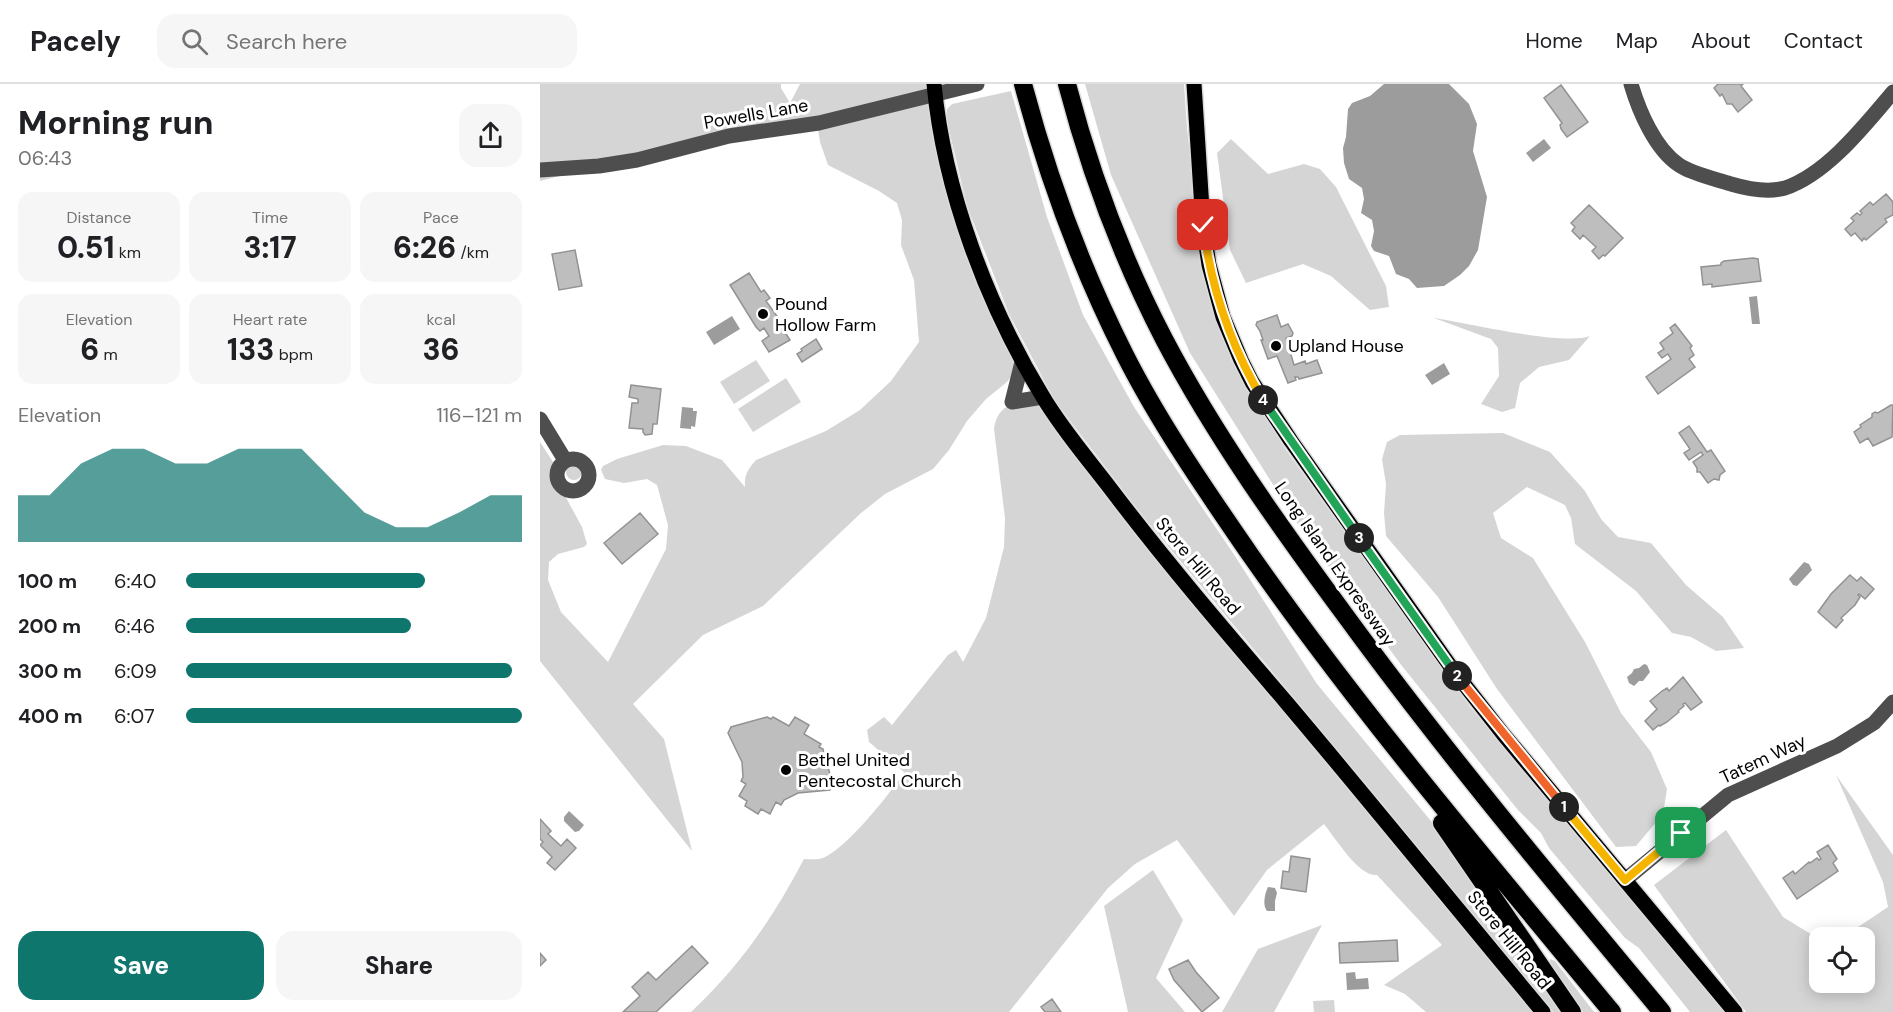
<!DOCTYPE html>
<meta charset="utf-8">
<style>
:root{--surface:#fff;--page:#f6f6f6;--text:#202124;--muted:#757577;--line:#e0e0e0;--accent:#0f766e}
body{margin:0;font-family:"DM Sans",sans-serif;background:var(--page);color:var(--text);height:100vh;display:flex;flex-direction:column;font-size:22px;white-space:nowrap}
*{box-sizing:border-box;margin:0}
p{font-size:20px;color:var(--muted)}
.icon{flex:none;width:33px;height:33px;fill:none;stroke:currentColor;stroke-width:2;stroke-linecap:round;stroke-linejoin:round}
.map{position:relative;flex:1;overflow:hidden}
.details{display:flex;flex-direction:column;background:var(--surface);width:540px}
.details>*{flex:none}
.tools{position:absolute;left:1269px;top:843px;display:grid;gap:12px}
.tools a{display:grid;place-items:center;width:66px;height:66px;border-radius:12px;background:var(--surface);box-shadow:0 3px 15px #0003;font-size:30px}
.pin{position:absolute;display:grid;place-items:center;width:51px;height:51px;color:#fff;margin:-26px;border-radius:12px;box-shadow:0 3px 9px #0006}
.km{position:absolute;width:30px;height:30px;margin:-15px;border-radius:50%;background:#222;color:#fff;font-size:16px;line-height:30px;text-align:center}
.round{display:grid;place-items:center;flex:none;width:63px;height:63px;border-radius:18px;background:var(--page)}
.head{display:flex;align-items:center;justify-content:space-between;height:102px;padding:0 18px}
h1{font-size:33px;font-weight:800;line-height:45px}
.figures{display:grid;grid-template-columns:repeat(3,1fr);gap:9px;height:102px;padding:6px 18px}
.figures div{display:grid;align-content:center;border-radius:15px;background:var(--page);text-align:center}
.figures b{font-size:30px;font-weight:800}
.figures small{font-size:16px;font-weight:400}
.figures p{font-size:16px}
.chart{height:168px;padding:12px 18px}
.chart p{display:flex;justify-content:space-between}
.chart svg{width:100%;height:108px;margin-top:6px;fill:var(--accent);opacity:.7}
.primary-button{display:flex;gap:12px;margin-top:auto;padding:12px 18px}
.primary-button a{flex:1;height:69px;border-radius:18px;background:var(--accent);color:#fff;font-size:24px;font-weight:800;line-height:69px;text-align:center}
.primary-button a+a{background:var(--page);color:var(--text)}
ul{padding:0 18px;list-style:none;font-size:20px}
li{display:grid;grid-template-columns:96px 72px 1fr;align-items:center;height:45px}
li i{height:15px;border-radius:8px;background:var(--accent)}
header{display:flex;align-items:center;gap:36px;box-sizing:border-box;height:84px;padding:0 30px;background:var(--surface);border-bottom:2px solid var(--line)}
header strong{font-size:28px}
nav{display:flex;gap:33px;margin-inline-start:auto;font-size:21px}
.search{width:420px;height:54px;background:var(--page);display:flex;align-items:center;gap:15px;box-sizing:border-box;padding:0 21px;border-radius:18px;color:var(--muted);font-size:22px}
main{display:flex;flex:1;min-height:0}
.map>svg:first-child{display:block}
.green{fill:#d5d5d5}
.water{fill:#9c9c9c}
.building{fill:#bebebe;stroke:#929292;stroke-width:1.5}
.lines{fill:none;stroke-linecap:round;stroke-linejoin:round}
.major-casing{stroke:#dbdbdb;stroke-width:18}
.highway-casing{stroke:#dbdbdb;stroke-width:21}
.minor{stroke:#4e4e4e;stroke-width:15}
.major{stroke:#000;stroke-width:15}
.highway{stroke:#000;stroke-width:18}
.split-1-casing{stroke:#fff;stroke-width:12}
.split-2-casing{stroke:#fff;stroke-width:12}
.split-3-casing{stroke:#fff;stroke-width:12}
.split-4-casing{stroke:#fff;stroke-width:12}
.split-5-casing{stroke:#fff;stroke-width:12}
.split-1{stroke:#f5b400;stroke-width:8}
.split-2{stroke:#f0652b;stroke-width:8}
.split-3{stroke:#22a559;stroke-width:8}
.split-4{stroke:#22a559;stroke-width:8}
.split-5{stroke:#f5b400;stroke-width:8}
.poi-dot{fill:#000;stroke:#fff;stroke-width:2}
.labels{text-anchor:middle;dominant-baseline:central;stroke-width:6;stroke-linejoin:round;paint-order:stroke}
.street-label{font-size:18px;fill:#000;stroke:#fff}
.poi-label{font-size:18px;fill:#000;stroke:#fff;text-anchor:start}
</style>
<header>
<strong>Pacely</strong>
<div class="search"><svg class="icon" aria-label="search" viewBox="0 0 24 24"><circle cx="10" cy="10" r="6"/><path d="M15 15l6 6"/></svg>Search here</div>
<nav><a>Home</a><a>Map</a><a>About</a><a>Contact</a></nav>
</header>
<main>
<section class="details">
<div class="head"><div><h1>Morning run</h1><p>06:43</p></div><a class="round"><svg class="icon" aria-label="share" viewBox="0 0 24 24"><path d="M12 15V3M7 8l5-5 5 5M5 13v7h14v-7"/></svg></a></div>
<div class="figures">
<div><p>Distance</p><b>0.51<small> km</small></b></div>
<div><p>Time</p><b>3:17</b></div>
<div><p>Pace</p><b>6:26<small> /km</small></b></div>
</div>
<div class="figures">
<div><p>Elevation</p><b>6<small> m</small></b></div>
<div><p>Heart rate</p><b>133<small> bpm</small></b></div>
<div><p>kcal</p><b>36</b></div>
</div>
<div class="chart"><p><span>Elevation</span>116–121 m</p>
<svg viewBox="0 0 160 44" preserveAspectRatio="none"><path d="M0 44V25L10 25L20 12L30 6L40 6L50 12L60 12L70 6L80 6L90 6L100 19L110 32L120 38L130 38L140 32L150 25L160 25V44z"/></svg>
</div>
<ul>
<li><b>100 m</b>6:40<i style="width:71%"></i></li>
<li><b>200 m</b>6:46<i style="width:67%"></i></li>
<li><b>300 m</b>6:09<i style="width:97%"></i></li>
<li><b>400 m</b>6:07<i style="width:100%"></i></li>
</ul>
<div class="primary-button"><a>Save</a><a>Share</a></div>
</section>
<div class="map">
<svg width="1353" height="928" viewBox="0 0 1353 928">
<rect width="100%" height="100%" fill="#fff"/>
<path class="green" d="M0,0h241v4l9,15 10,-19h134l12,75 76,203 -15,20 -21,17 -19,22 -18,29 -16,19 -48,25 -24,19 -98,93 -60,29 -70,69 31,35 28,112 -152,-190v-219l15,23 3,18 24,44 5,17 -3,3 -26,7 -9,8 -1,18 13,32 47,50 58,-113 2,-24 -11,-40 -10,-6 -23,4 -19,-4 -4,-9 2,-4 14,-7 46,-14 23,1 36,14 23,27c-1,-12 3,-18 11,-27l70,-29 34,-21 31,-29 28,-39 -5,-62 -13,-35 1,-25 -5,-17 -18,-12 -51,-26 -8,-23 -3,-19 -218,43 -59,15z
M545,0h99l3,44 18,155 26,77 55,90 185,258 257,304h-38l-51,-64 -14,-10 -76,-90 -8,-15 -23,-23 -116,-144 -101,-137 -111,-176 -79,-178z
M471,7l36,126 36,98 51,92 99,146 84,131 119,143 127,185h-10l-164,-200 -247,-297 -87,-114 -46,-87 -42,-108 -21,-89 1,-8 5,-5z
M691,55l37,35 36,-10 16,5 16,18 50,99 3,21 -19,3 -39,-34 -28,-12 -57,19 -16,-33 -13,-97z
M894,234c33,5 129,28 156,18l-21,24 -30,7 -19,16 -5,25 -13,4 -21,-8 18,-28 -1,-28 -7,-9z
M216,276l14,21 -36,23 -14,-22z
M246,294l15,24 -48,30 -15,-23z
M503,313l500,615h-117l-21,-18 -21,-9 58,-40 -65,-70c-18,2 -41,-36 -53,-51l-57,46 -33,46 -57,-76 -42,24 -27,24 -99,124h-318c49,-46 82,-94 113,-153 6,0 14,1 19,-1 23,-9 67,-64 81,-86l-35,-30 -2,-12 17,-13 8,8 56,-70 8,-5 7,12 23,-44 18,-71 1,-29 -11,-89c4,-28 25,-27 49,-32z
M963,349l47,19 35,39 16,28 17,18 33,6 35,42 37,32 21,31 -28,3 -25,-14 -19,-4 -36,-42 -61,-47 -4,-26 -6,-13 -38,-18 -34,26 8,25 32,20 52,84 36,71 30,39 16,37 -4,25 -27,32 -20,1 -119,-158 -59,-92 -52,-61 -2,-23 2,-29 -4,-25 5,-17 13,-7z
M26 388a8 8 0 1 1 16 0a8 8 0 1 1-16 0Z
M1296,691l57,80v157h-147l-92,-127 72,-55 57,87 36,22 1,43h44v-44l-21,-1 45,-30 -5,-25z
M613,786l30,50 -27,58 29,34h-57l-24,-106z
M782,841l-48,87h-52l36,-63z
M1010,875l5,2 39,51h-11l-33,-49z
M794,916l1,12h-21l-1,-11z"/>
<path class="water" d="M844,0h65l20,20 8,20 -4,27 14,46 -9,53 -9,16 -9,9 -16,11 -27,2 -8,-9 -13,-5 -7,-18 -15,-5 -3,-5 3,-15 -2,-11 -11,-7 3,-14 -2,-11 -13,-9 -5,-16 -1,-15 3,-11 2,-28 4,-6 18,-7z
M1004,55l7,9 -18,14 -7,-9z
M1217,212l3,28h-8l-3,-27z
M192,232l8,13 -26,16 -8,-13z
M904,279l6,11 -18,11 -7,-10z
M142,323l11,1v3h4l-2,16 -4,-1v3l-11,-1z
M1264,478l5,2 3,6 -15,16 -4,-1 -4,-6z
M1104,580l3,1 3,7 -7,9h-4l-5,5 -5,-3 -2,-6 5,-4 2,-4 5,-1z
M29,727l15,14 -5,6 -4,1 -11,-11v-4z
M728,803l7,1 2,5 -2,8v10h-8c-5,-6 -2,-18 1,-24z
M815,888l1,7 12,-1 1,11 -22,1 -1,-17z"/>
<path class="building" d="M1203,0l-2,2 11,14 -14,12 -6,-8h-5l-5,-10 -2,2 -6,-8 4,-4z
M1021,1l27,37 -21,15 -6,-8 -1,-4 2,-2 -18,-25z
M1346,110l7,8v13l-8,4 2,3 -21,18 -2,-2 -2,3 -7,-8 -4,3 -6,-7 9,-8 -3,-3 6,-5 3,2 2,-2 -2,-2 10,-9 3,3z
M1049,121l34,33 -18,18 -2,-1 -4,4 -7,-8 4,-4 -13,-12 -3,4 -8,-8 3,-4 -4,-4z
M35,166l7,36 -23,4 -7,-36z
M1213,174l5,1 3,22 -49,6v-3l-9,1 -2,-18 20,-2v-2l3,-2z
M209,189l12,19 3,-2 6,8 -4,3 13,18 -2,1 13,20 -21,12 -7,-11 7,-5 -5,-8 -4,3 -4,-4 -26,-42z
M737,231l4,12 7,-3 5,9 -1,3 -6,2 8,27 11,-4 1,3 11,-4 5,13 -23,6 -1,-2h-3l1,3 -8,3 -11,-27 -9,3 -7,-19h2l-3,-9 -4,-6 1,-3z
M1135,240l17,22 -2,2 4,7 -5,4 6,8 -37,27 -12,-17 25,-18 -3,-5 -6,4 -4,-5 6,-4 -4,-6 13,-10 -3,-5z
M276,255l6,10 -20,13 -5,-8 5,-3 -1,-2z
M91,301l30,4 -4,35h-4l-1,10 -7,1 -2,-3v-3l-14,-1 3,-25h6v-4l-9,-2z
M1351,321h2l-1,32 -19,9 -5,-8 -8,5 -6,-11 7,-5 -1,-2 12,-8v-3l3,-2 3,1z
M1149,342l18,26 4,-2 14,21 -5,4 -1,5 -5,-1 -6,4 -8,-11h-3v-4l-4,-6 10,-7 -2,-3 -12,8 -5,-7 6,-4 -11,-16z
M100,429l18,21 -36,30 -18,-21z
M1310,491l7,6 4,-4 13,12 -9,10 -6,-5 -1,1 2,2 -5,8 -14,13 2,2 -7,8 -18,-16 13,-18z
M1143,593l19,25 -11,8 -6,-7 -2,1 1,2 -6,5 1,1 -12,10 -7,4 -1,-1 -6,5 -8,-9 12,-12 -7,-8 12,-10 5,-3 2,3z
M227,633l4,2 2,-2 16,9 6,-9 14,8 -5,9 17,10 -2,3 4,2 10,36 -3,5 -32,3 -14,7 -3,5 -5,-3 -6,12 -9,-5 -3,5 -13,-8 2,-5 -8,-5 7,-12 -5,-3 2,-4 -1,-15 -14,-29 3,-6z
M0,735l11,12 -3,3 13,12 6,-7 9,9 -21,22 -8,-7 5,-6 -12,-12 3,-3 -3,-3z
M1288,761l9,14 -4,4 5,8 -41,28 -14,-21 10,-7 2,3 14,-12 1,1 7,-5 2,2 2,-1 -4,-7z
M751,772l19,3 -4,33 -25,-4 2,-17 6,1z
M857,856l1,21 -58,2 -1,-20z
M152,862l16,17 -52,49h-33l17,-16 -8,-9 16,-15 8,8z
M0,869l6,7 -6,6z
M648,876l8,12 23,26 -17,14 -28,-32 -5,-11z
M512,915l9,13h-16l-4,-5z"/>
<g class="lines">
<g class="major-casing">
<path id="major" d="M394,0c10,107 53,221 109,313 19,32 44,61 67,91 56,74 116,144 176,214 87,103 171,207 257,310
M654,0l9,141 6,40 14,52 18,43 11,22 39,59 162,229 50,64 232,278"/>
</g>
<g class="highway-casing">
<path id="highway" d="M483,0c25,94 58,184 102,271 35,69 80,134 124,198 112,160 239,309 363,459
M527,0c23,88 55,174 97,255 51,97 116,188 181,276 100,137 209,267 317,397
M902,739l130,189"/>
</g>
<path class="minor" d="M1091,0c8,27 24,65 48,81 13,9 37,14 52,19 17,5 36,9 54,4 42,-14 80,-63 108,-96
M0,86l59,-4 38,-6 92,-24 90,-13 158,-39
M482,278l-10,40 31,-5
M0,335l25,41
M17 391a16 16 0 1 1 32 0a16 16 0 1 1-32 0Z
M1085,796l103,-85 109,-49 37,-23 19,-21"/>
<use href="#major" class="major"/>
<use href="#highway" class="highway"/>
</g>
<g class="lines">
<g class="split-1-casing">
<path id="split-1" d="M1024,723l61,73 56,-47"/>
</g>
<g class="split-2-casing">
<path id="split-2" d="M917,592l107,131"/>
</g>
<g class="split-3-casing">
<path id="split-3" d="M819,454l98,138"/>
</g>
<g class="split-4-casing">
<path id="split-4" d="M723,316l96,138"/>
</g>
<g class="split-5-casing">
<path id="split-5" d="M663,141c8,63 27,120 60,175"/>
</g>
<use href="#split-1" class="split-1"/>
<use href="#split-2" class="split-2"/>
<use href="#split-3" class="split-3"/>
<use href="#split-4" class="split-4"/>
<use href="#split-5" class="split-5"/>
</g>
<g class="poi-dot">
<circle cx="223" cy="230" r="6"/>
<circle cx="736" cy="262" r="6"/>
<circle cx="246" cy="686" r="6"/>
</g>
<g class="labels">
<g class="street-label">
<text transform="translate(216 30) rotate(-10)">Powells Lane</text>
<text transform="translate(795 480) rotate(55)">Long Island Expressway</text>
<text transform="translate(658 482) rotate(50)">Store Hill Road</text>
<text transform="translate(1223 675) rotate(-25)">Tatem Way</text>
<text transform="translate(969 856) rotate(51)">Store Hill Road</text>
</g>
<g class="poi-label">
<text x="235" y="220">Pound<tspan x="235" dy="21">Hollow Farm</tspan></text>
<text x="748" y="262">Upland House</text>
<text x="258" y="676">Bethel United<tspan x="258" dy="21">Pentecostal Church</tspan></text>
</g>
</g>
</svg>
<div class="tools">
<a><svg class="icon" aria-label="locate" viewBox="0 0 24 24"><circle cx="12" cy="12" r="6"/><path d="M12 2v4M12 18v4M2 12h4M18 12h4"/></svg></a>
</div>
<div class="pin" style="left:1141px;top:749px;background:#1e9e55"><svg class="icon" aria-label="arrive" viewBox="0 0 24 24"><path d="M6 21V4h12l-3 4 3 4H6"/></svg></div>
<div class="pin" style="left:663px;top:141px;background:#d93025"><svg class="icon" aria-label="check" viewBox="0 0 24 24"><path d="M5 12l5 5 9-10"/></svg></div>
<b class="km" style="left:1024px;top:723px">1</b>
<b class="km" style="left:917px;top:592px">2</b>
<b class="km" style="left:819px;top:454px">3</b>
<b class="km" style="left:723px;top:316px">4</b>
</div>
</main>
